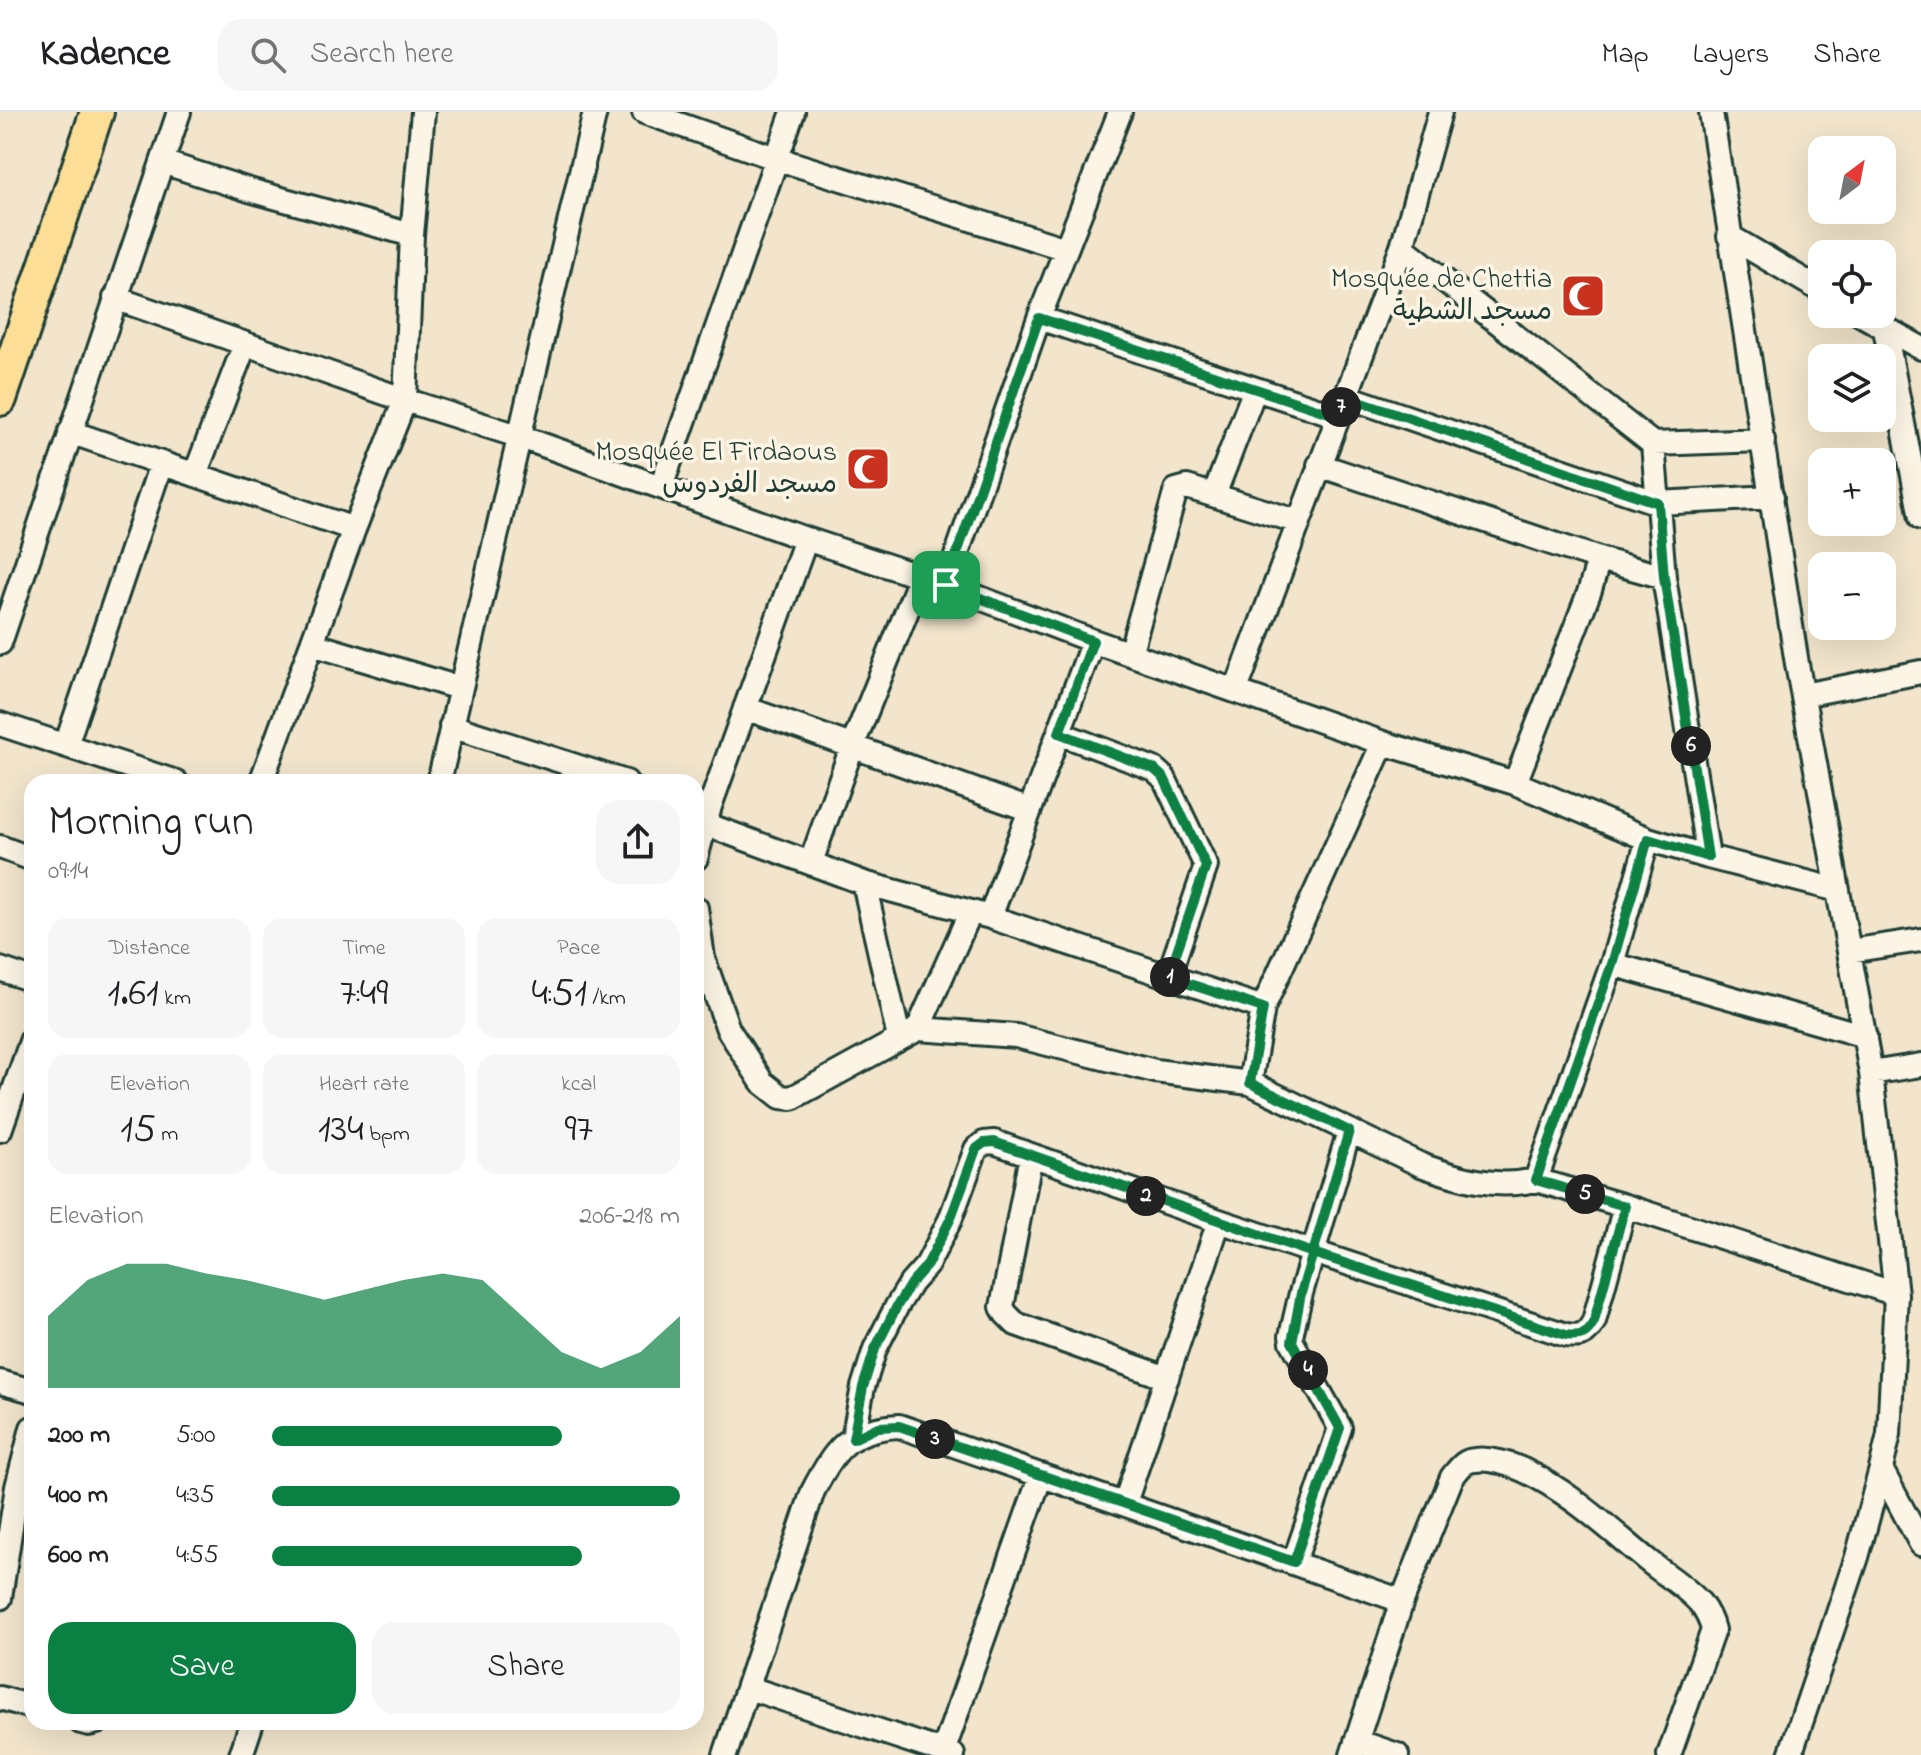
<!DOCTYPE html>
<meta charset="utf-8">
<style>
:root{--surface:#fff;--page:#f6f6f6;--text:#202124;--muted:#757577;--line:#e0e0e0;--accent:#0b8043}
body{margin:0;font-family:"Indie Flower","Playpen Sans Arabic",sans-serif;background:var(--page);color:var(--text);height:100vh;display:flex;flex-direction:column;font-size:30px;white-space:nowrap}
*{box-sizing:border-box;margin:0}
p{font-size:26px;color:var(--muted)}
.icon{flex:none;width:44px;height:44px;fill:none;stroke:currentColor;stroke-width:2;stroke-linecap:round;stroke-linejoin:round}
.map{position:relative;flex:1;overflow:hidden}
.sheet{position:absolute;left:24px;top:662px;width:680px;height:956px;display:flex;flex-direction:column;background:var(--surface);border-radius:24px;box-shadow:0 8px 32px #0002}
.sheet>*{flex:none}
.needle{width:52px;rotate:32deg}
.fabs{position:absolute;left:1808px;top:24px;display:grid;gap:16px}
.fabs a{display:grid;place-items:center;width:88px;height:88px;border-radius:16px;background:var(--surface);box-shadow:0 8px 32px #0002;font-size:40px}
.pin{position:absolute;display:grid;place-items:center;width:68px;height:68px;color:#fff;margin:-34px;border-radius:16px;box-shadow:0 4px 12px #0006}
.km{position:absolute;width:40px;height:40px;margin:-20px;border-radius:50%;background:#222;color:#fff;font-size:22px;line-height:40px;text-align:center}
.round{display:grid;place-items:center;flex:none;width:84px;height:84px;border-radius:24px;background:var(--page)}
.headline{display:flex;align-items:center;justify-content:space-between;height:136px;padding:0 24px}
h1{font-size:44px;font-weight:600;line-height:60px}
.stats{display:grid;grid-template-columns:repeat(3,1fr);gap:12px;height:136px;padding:8px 24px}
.stats div{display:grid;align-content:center;border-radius:20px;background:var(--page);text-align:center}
.stats b{font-size:40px;font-weight:600}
.stats small{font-size:22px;font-weight:400}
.stats p{font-size:22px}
.chart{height:224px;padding:16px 24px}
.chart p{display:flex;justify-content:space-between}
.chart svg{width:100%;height:144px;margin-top:8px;fill:var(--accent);opacity:.7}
.primary-button{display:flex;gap:16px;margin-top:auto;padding:16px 24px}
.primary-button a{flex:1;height:92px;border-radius:24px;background:var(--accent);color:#fff;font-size:32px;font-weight:600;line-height:92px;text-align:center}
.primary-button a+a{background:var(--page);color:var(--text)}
ul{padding:0 24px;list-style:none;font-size:26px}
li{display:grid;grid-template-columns:128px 96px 1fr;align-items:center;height:60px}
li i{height:20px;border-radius:10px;background:var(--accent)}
header{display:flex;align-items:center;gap:48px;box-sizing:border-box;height:112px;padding:0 40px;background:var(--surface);border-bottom:2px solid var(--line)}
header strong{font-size:38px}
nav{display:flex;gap:44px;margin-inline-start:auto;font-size:28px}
.search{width:560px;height:72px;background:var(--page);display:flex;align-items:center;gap:20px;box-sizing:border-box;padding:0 28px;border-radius:24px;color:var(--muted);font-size:30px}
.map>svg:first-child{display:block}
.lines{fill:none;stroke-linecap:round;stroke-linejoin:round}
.minor-casing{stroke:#1f3d34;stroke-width:28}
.highway-casing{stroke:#1f3d34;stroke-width:38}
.minor{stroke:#fcf5e5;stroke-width:22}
.highway{stroke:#fcde96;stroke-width:32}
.route-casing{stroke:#fff;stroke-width:16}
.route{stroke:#0b8043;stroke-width:10}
.labels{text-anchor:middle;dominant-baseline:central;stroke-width:7;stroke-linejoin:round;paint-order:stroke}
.poi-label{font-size:28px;fill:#1f3d34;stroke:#fcf5e5;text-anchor:end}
</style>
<header>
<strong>Kadence</strong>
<div class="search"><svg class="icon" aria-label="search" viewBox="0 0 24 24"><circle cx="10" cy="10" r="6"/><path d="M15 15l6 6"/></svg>Search here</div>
<nav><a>Map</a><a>Layers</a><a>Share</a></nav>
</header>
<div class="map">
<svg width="1921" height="1643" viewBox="0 0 1921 1643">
<rect width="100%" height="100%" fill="#f2e5cc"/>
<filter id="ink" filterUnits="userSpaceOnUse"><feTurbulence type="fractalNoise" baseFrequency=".0125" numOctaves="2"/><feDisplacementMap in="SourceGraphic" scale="16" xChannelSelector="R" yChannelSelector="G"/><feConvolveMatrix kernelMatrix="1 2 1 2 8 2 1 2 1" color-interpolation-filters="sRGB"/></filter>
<g filter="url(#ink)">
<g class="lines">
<g class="minor-casing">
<path id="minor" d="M644,0l134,47 288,90
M1711,0l86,552 74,409 25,221 -7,140 -8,35 -24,88 -67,198
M162,50l87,28 163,45
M1729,124l93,55
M1402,135l251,197 11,133 44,280
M115,186l290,102 113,36 288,103 140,46 147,56 290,102 132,40 133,56 60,18 130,33
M1860,202l61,34
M1039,206l299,98
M1885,217l36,189
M1345,284l313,107 114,-6
M70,320l284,97
M1653,332l110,-4
M1319,353l280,94 65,18
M195,363l50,-131
M661,375l132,-375
M1214,383l41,-106
M946,473l93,-267 81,-206
M0,531l179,-531
M312,532l147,44
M1130,542l46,-164 11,-3 112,35
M1236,578l166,-443 38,-135
M1803,583l118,-23
M745,596l285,102
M0,612l176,58
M451,614l175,56
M1059,621l95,36 10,9 42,88 -38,111
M66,633l95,-281
M261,670l93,-253 51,-129 7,-165 11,-123
M439,670l156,-670
M1515,671l75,-193 9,-31
M696,693l13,4 97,-270
M705,712l159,59 126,34 273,91 120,-265
M1648,727l-36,125 -76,216 89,26 271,88
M0,735l32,12
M696,746l13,-48
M811,750l41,-115 69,-171
M864,771l35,155
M696,796l7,50 25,71 34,53 19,15 11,1 126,-69 52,-116
M990,805l103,-276
M1849,839l72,-11
M1612,852l253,72
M0,857l32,11
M1263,896l-13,75 171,82c39,14 74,24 115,15
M918,917l98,7 139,35 95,12
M1871,961l50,-8
M0,1018l32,-91
M1031,1043l-29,152 4,7 10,10 151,54
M0,1270l32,9
M853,1327l10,-52 12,-38 22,-43 14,-23 16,-18 23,-45 26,-71 8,-6 10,-1 225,79 347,114c15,2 21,0 28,-14l31,-115
M1881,1357l40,75
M1125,1391l94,-282
M1294,1450l46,-134 -48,-86 -1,-6 10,-43 48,-162
M0,1486l17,-111 15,-59
M1402,1489l50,-124c7,-8 12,-17 23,-17 15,-2 35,4 48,10 46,21 85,58 124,90 17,14 38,26 53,43 6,8 11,18 13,27l-44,125
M749,1576l204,67
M0,1586l32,9
M81,1610l8,2 8,-2
M1356,1629l41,14
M943,1640l98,-277
M241,1643l11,-33
M725,1643l88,-264c22,-42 35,-62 86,-65l503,175 -50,154"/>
</g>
<g class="highway-casing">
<path id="highway" d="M0,287l97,-287"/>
</g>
<use href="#minor" class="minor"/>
<use href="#highway" class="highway"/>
</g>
</g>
<g class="lines" filter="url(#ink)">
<g class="route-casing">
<path id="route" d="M946,473l147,56 -34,92 95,36 10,9 42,88 -38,111 95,31 -13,75 99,48 -36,122 -319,-111 -10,1 -8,6 -26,71 -23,45 -16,18 -14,23 -22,43 -12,38 -10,52 25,-12 21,-1 395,136 46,-134 -48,-86 9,-49 12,-40 253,82c15,2 21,0 28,-14l31,-115 -89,-26 76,-216 36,-125 60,18 -44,-280 -6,-74 -313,-107 -7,20 -299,-98 -93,267"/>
</g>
<use href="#route" class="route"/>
</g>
<defs>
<g id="mosque-square" transform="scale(2.3)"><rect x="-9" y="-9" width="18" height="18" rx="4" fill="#c8321e" stroke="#fcf5e5"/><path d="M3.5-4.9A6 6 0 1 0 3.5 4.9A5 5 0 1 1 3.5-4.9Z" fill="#fff"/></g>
</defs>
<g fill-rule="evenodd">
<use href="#mosque-square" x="1583" y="184"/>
<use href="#mosque-square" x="868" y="357"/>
</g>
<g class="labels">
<g class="poi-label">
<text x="1552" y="168">Mosquée de Chettia<tspan x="1552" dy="32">مسجد الشطية</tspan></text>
<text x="837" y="341">Mosquée El Firdaous<tspan x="837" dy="32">مسجد الفردوس</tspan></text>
</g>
</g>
</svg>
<div class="fabs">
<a><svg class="needle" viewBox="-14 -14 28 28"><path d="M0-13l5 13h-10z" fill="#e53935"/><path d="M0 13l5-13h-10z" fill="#757577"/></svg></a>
<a><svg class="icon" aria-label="locate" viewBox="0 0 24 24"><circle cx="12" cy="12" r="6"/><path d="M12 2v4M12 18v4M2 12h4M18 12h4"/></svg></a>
<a><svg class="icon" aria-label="layers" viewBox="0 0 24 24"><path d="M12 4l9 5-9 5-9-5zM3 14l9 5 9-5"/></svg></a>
<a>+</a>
<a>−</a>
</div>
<div class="pin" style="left:946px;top:473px;background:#1e9e55"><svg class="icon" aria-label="arrive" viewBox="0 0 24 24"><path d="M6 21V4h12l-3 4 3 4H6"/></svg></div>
<b class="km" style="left:1170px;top:865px">1</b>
<b class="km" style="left:1146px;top:1084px">2</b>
<b class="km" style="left:935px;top:1327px">3</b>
<b class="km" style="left:1308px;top:1258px">4</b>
<b class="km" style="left:1585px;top:1082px">5</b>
<b class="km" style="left:1691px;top:634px">6</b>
<b class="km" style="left:1341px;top:295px">7</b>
<section class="sheet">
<div class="headline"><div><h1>Morning run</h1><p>09:14</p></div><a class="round"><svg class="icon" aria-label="share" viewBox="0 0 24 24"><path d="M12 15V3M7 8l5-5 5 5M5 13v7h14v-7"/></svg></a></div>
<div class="stats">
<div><p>Distance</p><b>1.61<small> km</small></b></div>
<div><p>Time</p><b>7:49</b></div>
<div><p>Pace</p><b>4:51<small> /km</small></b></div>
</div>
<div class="stats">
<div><p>Elevation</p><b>15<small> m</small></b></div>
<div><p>Heart rate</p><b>134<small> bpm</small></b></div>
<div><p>kcal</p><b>97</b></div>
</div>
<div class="chart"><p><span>Elevation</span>206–218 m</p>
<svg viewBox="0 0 160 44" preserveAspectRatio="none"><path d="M0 44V22L10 11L20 6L30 6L40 9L50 11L60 14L70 17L80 14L90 11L100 9L110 11L120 22L130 33L140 38L150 33L160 22V44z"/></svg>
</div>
<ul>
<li><b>200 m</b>5:00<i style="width:71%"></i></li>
<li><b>400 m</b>4:35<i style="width:100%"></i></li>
<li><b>600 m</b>4:55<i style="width:76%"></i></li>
</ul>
<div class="primary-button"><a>Save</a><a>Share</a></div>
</section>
</div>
